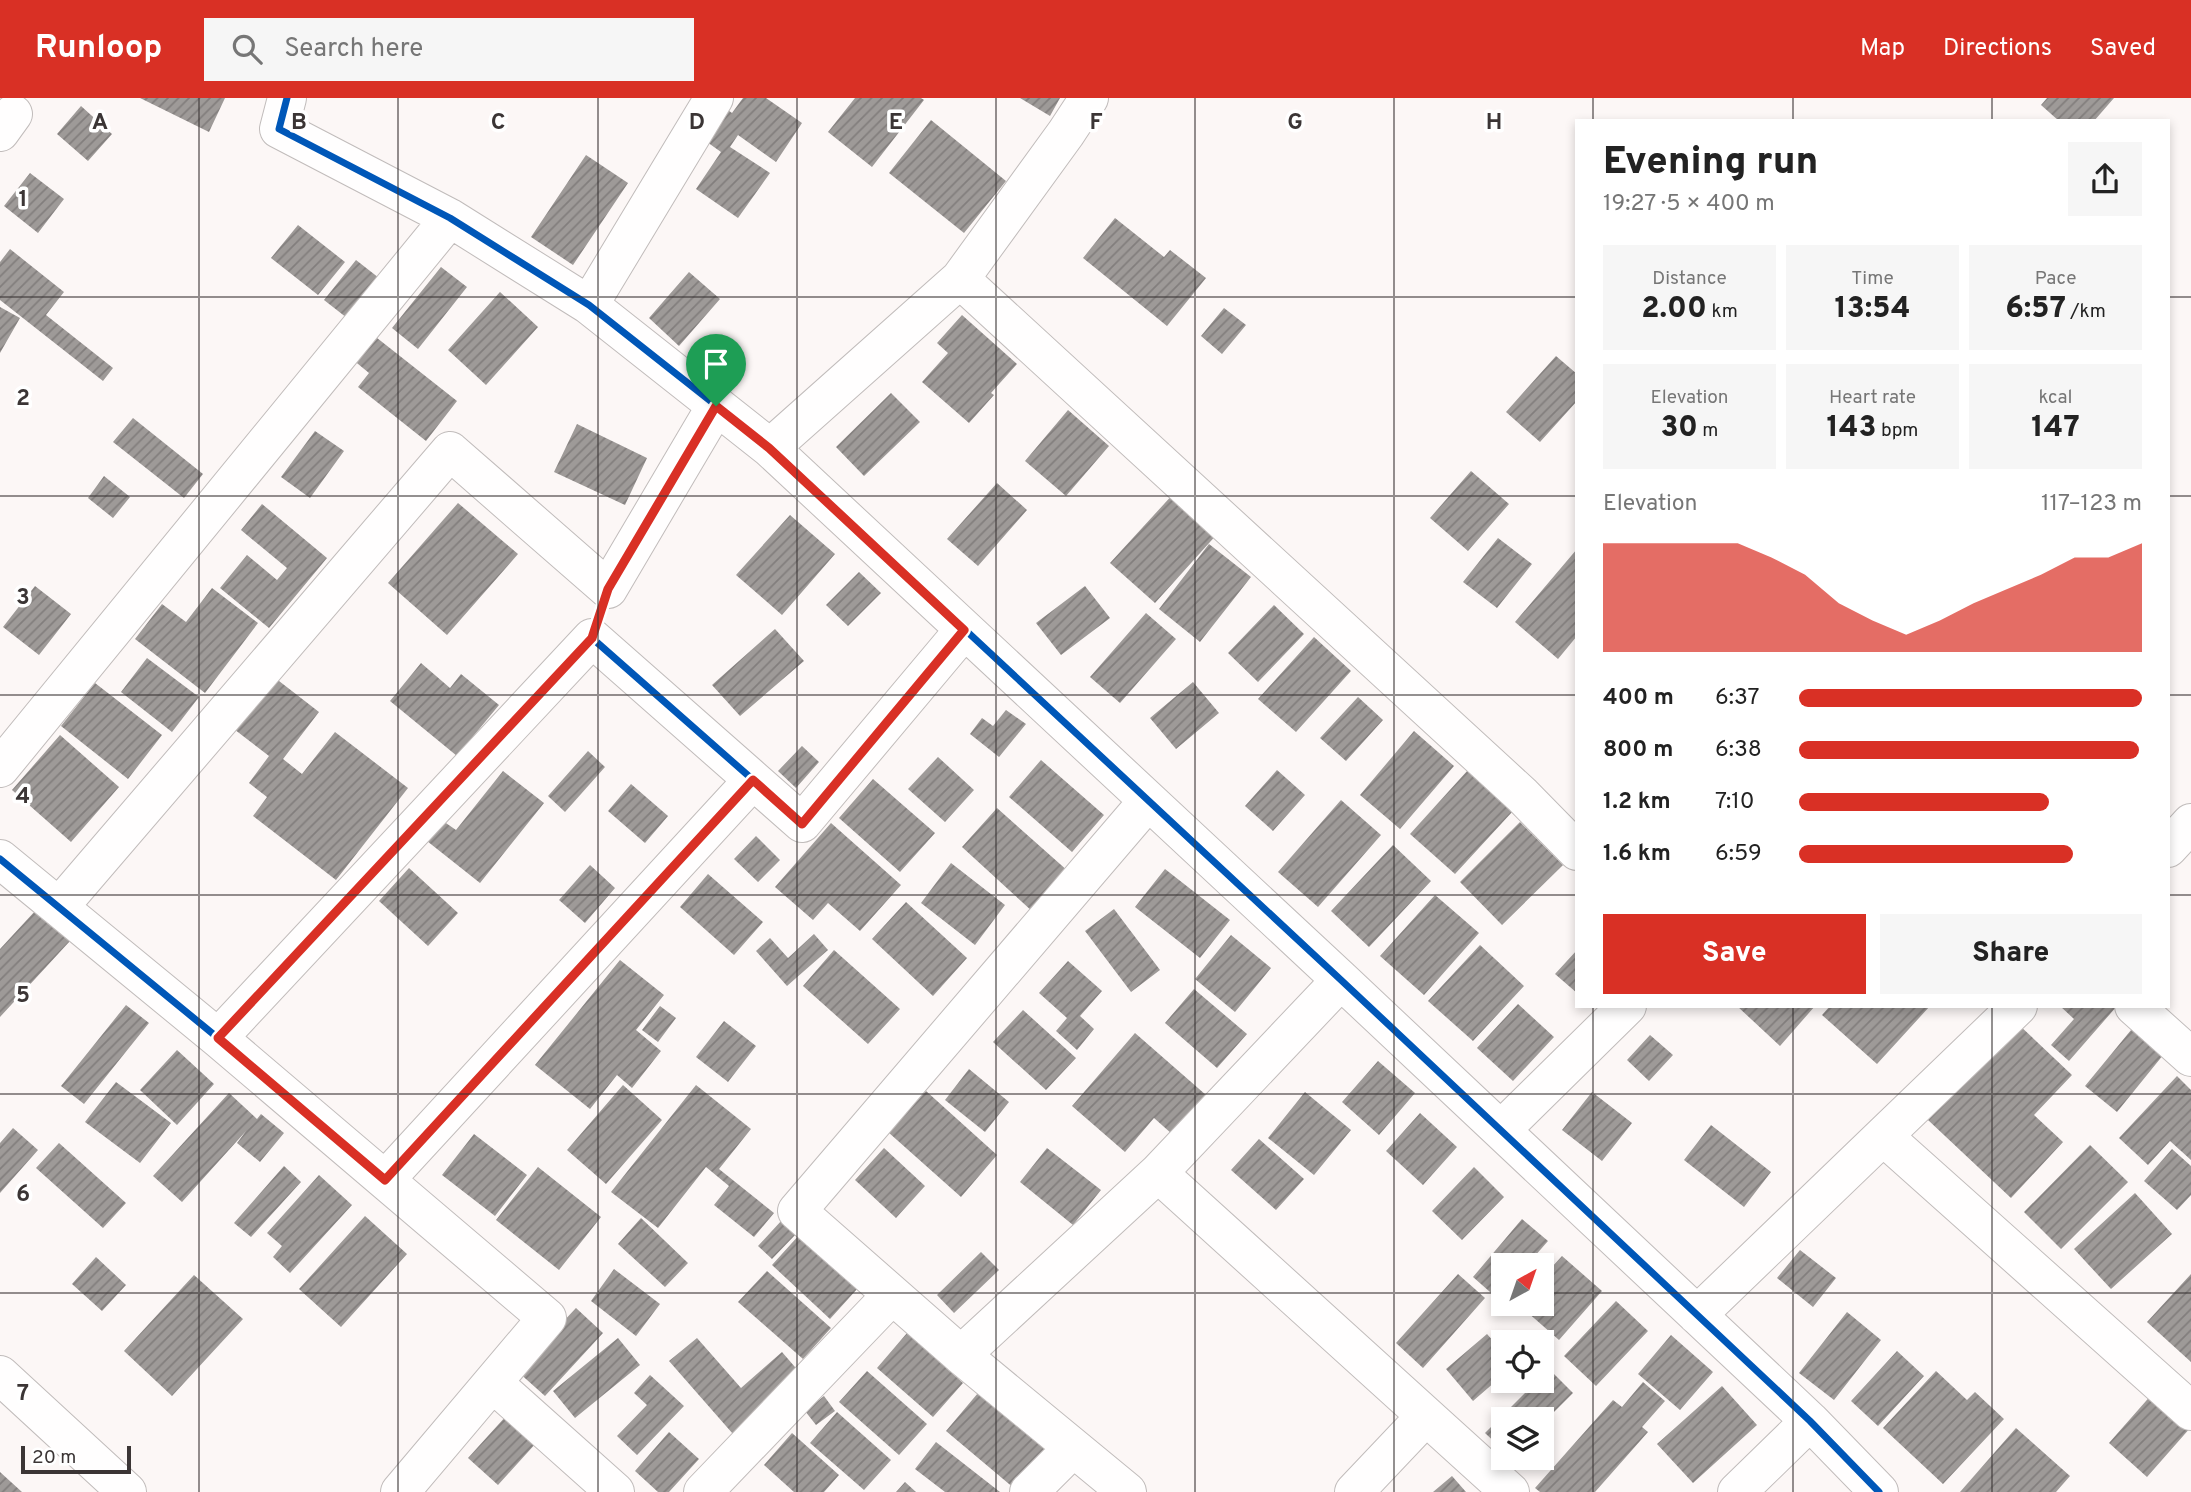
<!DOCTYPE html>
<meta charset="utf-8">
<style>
:root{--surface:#fff;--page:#f6f6f6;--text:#222;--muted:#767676;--accent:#d93025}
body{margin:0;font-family:Overpass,sans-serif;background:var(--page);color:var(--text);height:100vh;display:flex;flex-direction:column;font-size:26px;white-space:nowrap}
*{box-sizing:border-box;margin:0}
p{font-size:23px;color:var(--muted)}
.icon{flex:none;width:38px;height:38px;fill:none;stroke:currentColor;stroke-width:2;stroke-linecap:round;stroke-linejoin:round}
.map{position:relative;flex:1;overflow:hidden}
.drawer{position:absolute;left:1575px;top:21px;width:595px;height:889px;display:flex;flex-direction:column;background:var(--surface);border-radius:0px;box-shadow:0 4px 10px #0003}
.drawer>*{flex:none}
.needle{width:46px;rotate:40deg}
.tools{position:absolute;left:1491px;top:1155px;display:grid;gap:14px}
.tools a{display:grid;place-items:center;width:63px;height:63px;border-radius:0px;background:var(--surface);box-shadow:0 4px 10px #0003;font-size:35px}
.scale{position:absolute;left:21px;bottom:18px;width:110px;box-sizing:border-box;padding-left:7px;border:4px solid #3b3535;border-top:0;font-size:19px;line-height:24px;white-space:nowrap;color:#3b3535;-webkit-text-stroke:5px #fff;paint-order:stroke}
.pin{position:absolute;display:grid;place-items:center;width:60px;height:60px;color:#fff;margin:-72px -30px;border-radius:50% 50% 50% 0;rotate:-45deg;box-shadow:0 0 7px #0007}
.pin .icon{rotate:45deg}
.round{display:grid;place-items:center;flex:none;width:74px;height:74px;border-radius:0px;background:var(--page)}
.head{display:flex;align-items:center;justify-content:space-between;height:119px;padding:0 28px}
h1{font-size:38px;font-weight:800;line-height:52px}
.figures{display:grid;grid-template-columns:repeat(3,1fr);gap:10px;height:119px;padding:7px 28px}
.figures div{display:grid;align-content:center;border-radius:0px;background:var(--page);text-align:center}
.figures b{font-size:30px;font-weight:800}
.figures small{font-size:19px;font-weight:400}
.figures p{font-size:19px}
.chart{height:196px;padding:14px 28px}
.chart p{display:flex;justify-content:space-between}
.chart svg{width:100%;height:126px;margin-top:7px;fill:var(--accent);opacity:.7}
.button{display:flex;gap:14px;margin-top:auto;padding:14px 28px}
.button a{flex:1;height:80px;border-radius:0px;background:var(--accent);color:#fff;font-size:28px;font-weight:800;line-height:80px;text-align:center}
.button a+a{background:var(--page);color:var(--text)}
ul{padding:0 28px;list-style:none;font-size:23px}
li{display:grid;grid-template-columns:112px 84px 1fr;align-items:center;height:52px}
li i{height:18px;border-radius:9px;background:var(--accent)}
header{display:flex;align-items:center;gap:42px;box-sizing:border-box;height:98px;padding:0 35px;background:var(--accent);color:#fff}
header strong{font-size:33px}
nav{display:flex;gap:38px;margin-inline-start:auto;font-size:24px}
.search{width:490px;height:63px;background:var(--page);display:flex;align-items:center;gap:18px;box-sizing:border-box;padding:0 24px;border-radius:0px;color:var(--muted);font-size:26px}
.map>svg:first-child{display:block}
.building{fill:url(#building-hatch)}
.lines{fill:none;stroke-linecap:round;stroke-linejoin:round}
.street-casing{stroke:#c1bcbb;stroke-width:40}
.secondary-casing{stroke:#c1bcbb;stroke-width:40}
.street{stroke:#fffefe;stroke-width:38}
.secondary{stroke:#fffefe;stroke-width:38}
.cycleway-casing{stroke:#fff;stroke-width:11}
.cycleway{stroke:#0057b8;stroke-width:7}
.route-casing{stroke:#fff;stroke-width:14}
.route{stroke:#d93025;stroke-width:9}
.grid{fill:none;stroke:#3b3535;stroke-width:2;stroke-opacity:0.55}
.grid-label{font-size:23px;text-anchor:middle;font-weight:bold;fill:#3b3535;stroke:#fff;stroke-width:7;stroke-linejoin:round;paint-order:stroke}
</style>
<header>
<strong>Runloop</strong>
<div class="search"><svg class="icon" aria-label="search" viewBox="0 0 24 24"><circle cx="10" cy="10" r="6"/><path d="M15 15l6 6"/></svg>Search here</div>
<nav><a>Map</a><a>Directions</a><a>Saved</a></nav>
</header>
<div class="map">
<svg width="2191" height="1394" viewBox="0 0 2191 1394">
<defs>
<pattern id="building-hatch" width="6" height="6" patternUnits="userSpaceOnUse" patternTransform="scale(1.75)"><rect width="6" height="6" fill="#9e9a98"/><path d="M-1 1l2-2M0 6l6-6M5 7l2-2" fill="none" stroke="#827e7d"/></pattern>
</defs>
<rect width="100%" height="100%" fill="#fcf7f6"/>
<path class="building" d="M140,0h85l-16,34z
M743,0h23l36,25 -26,39 -38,-27 -8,12 40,26 -32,45 -42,-29 25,-37 -21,-15 21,-32 11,8z
M855,0h66l3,2 -52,67 -44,-35z
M1020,0h40l-10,18z
M2047,0h67l-20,23h-35l-18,-16z
M81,8l31,28 -24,27 -31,-27z
M931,22l75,61 -42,52 -75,-60z
M586,57l42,28 -55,82 -42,-28z
M30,75l34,26 -26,34 -34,-27z
M1115,120l49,39 6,-7 36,28 -39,48 -84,-68z
M298,127l47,37 -27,33 -47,-37z
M10,151l54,43 -18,23 67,53 -10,13 -103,-81v-38z
M356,162l32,25 -32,40 -32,-25z
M441,169l26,20 -49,62 -26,-21z
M689,174l31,27 -41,47 -30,-28z
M500,194l38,35 -52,58 -38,-35z
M0,209l20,11 -20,35z
M1224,210l22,17 -24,29 -21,-18z
M962,217l55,49 -26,29 3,2 -25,28 -47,-41 26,-29 -11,-10z
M372,236l85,67 -31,40 -68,-54 11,-14 -17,-14z
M1556,258l21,18v27l-37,41 -34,-30z
M891,295l29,29 -56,54 -28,-29z
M1068,312l41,36 -43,50 -41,-35z
M133,320l70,56 -19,24 -71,-56z
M577,326l70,34 -22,47 -71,-33z
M315,333l29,20 -34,47 -29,-21z
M1471,373l38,33 -41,47 -38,-33z
M104,378l26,21 -17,21 -25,-20z
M997,385l30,27 -49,56 -31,-27z
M1175,394l44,40 -64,71 -45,-40z
M458,405l60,51 -71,81 -59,-52z
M262,406l65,54 -58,70 -49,-40 27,-33 30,25 10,-12 -46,-38z
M790,417l45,39 -53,61 -46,-40z
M1498,440l34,26 -35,44 -34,-26z
M1209,446l42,33 -51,65 -41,-33z
M1577,451v87l-19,23 -43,-37z
M859,474l22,21 -33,33 -22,-21z
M35,488l36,28 -32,41 -36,-28z
M1085,488l25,32 -49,37 -25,-32z
M212,490l46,35 -53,70 -70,-54 27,-35 24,18z
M1274,507l30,29 -46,48 -30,-29z
M1146,515l30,26 -56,64 -30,-26z
M775,531l29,32 -64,55 -28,-31z
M1314,539l37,34 -55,61 -38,-33z
M147,560l52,39 -27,35 -51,-40z
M421,565l29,25 11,-14 38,31 -42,51 -67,-55z
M270,576l49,38 -36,47 19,15 33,-42 73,56 -72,92 -83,-64 14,-19 -18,-14 20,-27 -39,-30z
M1193,584l26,31 -43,36 -26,-31z
M95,585l67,52 -34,44 -67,-53z
M1358,599l25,23 -37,41 -26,-23z
M1006,612l20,14 -27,33 -29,-23 12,-16 11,8z
M1414,633l40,35 -54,63 -40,-34z
M60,637l59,52 -48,55 -59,-52z
M802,648l17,16 -23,26 -18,-17z
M588,653l17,16 -40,45 -17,-16z
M938,659l36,33 -29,32 -37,-33z
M1041,662l63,55 -32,37 -63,-55z
M1277,672l28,25 -32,36 -28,-25z
M1468,672l45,41 -58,63 -45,-40z
M503,673l41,32 -64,80 -53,-42 16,-20 13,9z
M873,681l62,54 -35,39 -61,-54z
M631,686l37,32 -23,27 -37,-32z
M1341,702l40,35 -63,72 -40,-35z
M997,710l72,64 -36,40 -71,-65z
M1520,724l43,43 -61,60 -42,-43z
M831,725l70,62 -41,46 -32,-28 -15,17 -38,-33z
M756,738l24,24 -22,22 -24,-23z
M1393,747l38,36 -62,66 -38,-36z
M951,765l54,42 -30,40 -54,-42z
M590,767l25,23 -30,35 -26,-23z
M409,770l49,45 -30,33 -49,-45z
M1165,771l65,51 -30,38 -65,-51z
M708,776l55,48 -29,33 -54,-48z
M1435,797l44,38 -55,62 -44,-39z
M906,804l61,56 -34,38 -61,-57z
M1114,811l46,61 -29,22 -46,-61z
M36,812l34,31 -70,76v-68z
M814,836l14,16 -41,36 -31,-35 14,-13 18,20z
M1231,837l40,33 -36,44 -40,-33z
M1480,847l44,41 -51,55 -45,-40z
M834,852l66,59 -32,35 -65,-58z
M1577,852v43l-22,-19z
M620,862l44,35 -28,35 25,21 -29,37 -15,-13 -27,34 -55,-44z
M1068,863l34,30 -22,25 14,13 -17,21 -21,-19 11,-13 -28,-25z
M1194,891l53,45 -30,34 -52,-45z
M1518,906l36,33 -41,44 -36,-33z
M126,907l23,18 -65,81 -23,-18z
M660,908l16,12 -18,24 -16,-12z
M1737,908h78l-35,40z
M1830,908h100l-53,58 -55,-49z
M2060,908h57l-48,55 -18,-16 23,-26z
M1023,912l53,48 -30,32 -53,-48z
M724,923l32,25 -28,36 -32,-25z
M2018,926l54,51 -38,40 29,27 -52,56 -83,-78z
M2136,926l32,25 -51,63 -32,-26z
M1135,935l71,62 -34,39 -18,-16 -29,34 -53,-46z
M1650,937l23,20 -24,26 -22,-21z
M177,952l37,34 -37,41 -37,-35z
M1378,963l37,32 -36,42 -37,-33z
M969,971l40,33 -24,30 -40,-32z
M2177,978l14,14v70l-21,-19 -22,24 -29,-27z
M116,984l55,41 -31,40 -55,-41z
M623,987l39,35 -56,64 -39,-34z
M696,987l55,44 -32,40 55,44 -20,24 -40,-32 15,-19 -23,-19 -48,61 -47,-36z
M926,993l71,64 -36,42 -73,-65z
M1305,994l46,38 -37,45 -46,-37z
M1592,994l40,31 -30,38 -40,-31z
M229,995l28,26 4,-5 23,19 -24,29 -23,-19 9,-12 -64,71 -29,-26z
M1420,1015l37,34 -34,38 -37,-34z
M1711,1027l60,47 -27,35 -60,-47z
M13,1030l25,22 -38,43v-50z
M474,1036l53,41 -32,41 -53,-41z
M1259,1041l45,40 -28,31 -45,-40z
M59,1045l67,60 -23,25 -67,-60z
M2090,1047l38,37 -67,67 -37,-37z
M884,1050l41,38 -29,32 -41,-38z
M1047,1050l54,42 -28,35 -53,-43z
M2172,1051l19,17v29l-14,15 -33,-29z
M284,1068l17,16 -50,55 -17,-14z
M538,1069l63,50 -42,53 -63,-50z
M1474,1069l30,30 -42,43 -30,-29z
M319,1077l33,30 -62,68 -17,-16 9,-11 -15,-13z
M2135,1095l37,41 -61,55 -37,-40z
M365,1118l42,38 -66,73 -42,-38z
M641,1120l47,45 -23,24 -47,-43z
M1522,1121l26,22 -21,24h-24v28l-5,6 -25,-22z
M782,1122l15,13 -25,26 -14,-13z
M800,1136l58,54 -28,31 -58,-54z
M1800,1152l36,28 -23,29 -36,-29z
M981,1154l18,18 -45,43 -17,-18z
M1562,1158l40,35 -43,49 -41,-36h24v-26z
M96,1159l30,28 -24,26 -30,-27z
M614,1171l46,35 -24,32 -45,-35z
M767,1173l64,57 -28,31 -65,-57z
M1458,1176l27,24 -62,70 -27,-25z
M2191,1176v88l-44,-40z
M194,1177l49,44 -71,77 -48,-45z
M1616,1203l32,30 -52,55 -32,-30z
M576,1210l27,25 -58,63 -28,-25z
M1847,1214l34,28 -47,60 -35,-27z
M907,1235l56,50 -30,34 -56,-49z
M1487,1236l16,18v23l-30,26 -27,-32z
M1671,1237l42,37 -33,38 -42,-36z
M618,1240l22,27 -65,53 -22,-27z
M697,1240l44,50 41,-36 19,22 -68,60 -64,-73z
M1897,1253l27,25 -46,50 -27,-25z
M1549,1271l24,24 -31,31v-5h-39v31l-18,-17 52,-52h5v-5z
M867,1273l60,53 -28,31 -60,-53z
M1936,1273l31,29 8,-8 29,27 -61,65 -60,-56z
M650,1277l34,31 -47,49 -20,-19 30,-31 -13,-12z
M1643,1284l22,19 -23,26 6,5 -53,60h-55l-5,-4 78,-88 9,7z
M1722,1288l35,39 -64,58 -36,-39z
M978,1295l69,58 -32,38 -69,-58z
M2153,1295l38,34 -44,50 -38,-34z
M824,1298l11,15 -19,14 -11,-14z
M837,1314l54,48 -27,30 -54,-47z
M507,1317l30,27 -39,43 -30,-27z
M2016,1330l54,48 -14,16h-96z
M669,1334l30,27 -30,33h-11l-23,-21z
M792,1335l47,42 -15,17h-30l-30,-27z
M936,1344l64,50h-55l-30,-23z
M0,1374l22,20h-22z
M1452,1378l14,16h-33z
M905,1384l11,10h-20z"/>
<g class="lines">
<g class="street-casing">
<path id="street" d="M287,0l-8,31 171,89 139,87 181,143 571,532 469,441 69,71
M0,34l13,-18
M960,181l562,516 55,56
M589,207l125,-207
M770,350l190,-169 106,-146 23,-35
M0,670l450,-550
M2168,750l23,-25
M0,761l218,179 374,-400 210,185 162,-193
M59,809l391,-456 158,138 108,-183
M2134,908l57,51
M218,940l329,280 -147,174
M1501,1032l126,-124
M1883,1038l308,275
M1158,1075l183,-193
M385,1082l368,-400
M1697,1217l321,-309
M961,1257l-164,-144 351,-410
M493,1285l122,109
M703,1394l189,-197
M1029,1394l44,-44
M1127,1394l-166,-137 197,-182 352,319
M1354,1394l72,-76
M1737,1394l73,-71"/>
</g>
<g class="secondary-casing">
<path id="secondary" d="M0,1277l127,117"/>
</g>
<use href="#street" class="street"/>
<use href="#secondary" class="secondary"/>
<g class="cycleway-casing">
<path id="cycleway" d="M287,0l-8,31 171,89 139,87 181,143 571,532 469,441 69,71
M0,761l218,179 374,-400 210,185 162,-193"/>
</g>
<use href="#cycleway" class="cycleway"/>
</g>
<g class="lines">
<g class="route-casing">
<path id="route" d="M716,308l53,42 195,182 -162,194 -49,-44 -368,400 -167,-142 374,-400 16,-49z"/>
</g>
<use href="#route" class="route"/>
</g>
<path class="grid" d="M199,0v1394M398,0v1394M598,0v1394M797,0v1394M996,0v1394M1195,0v1394M1394,0v1394M1593,0v23M1793,0v23M1992,0v23M0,199h1577M2168,199h23M0,398h1577M2168,398h23M0,597h1577M2168,597h23M0,797h1577M2168,797h23M1593,908v486M1793,908v486M1992,908v486M0,996h2191M0,1195h1503M1542,1195h649"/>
<g class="grid-label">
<text x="100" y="31">A</text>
<text x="299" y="31">B</text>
<text x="498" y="31">C</text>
<text x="697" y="31">D</text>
<text x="896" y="31">E</text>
<text x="1096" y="31">F</text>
<text x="1295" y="31">G</text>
<text x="1494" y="31">H</text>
<text x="23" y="108">1</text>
<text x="23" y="307">2</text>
<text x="23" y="506">3</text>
<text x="23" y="705">4</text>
<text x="23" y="904">5</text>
<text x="23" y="1103">6</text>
<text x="23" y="1302">7</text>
</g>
</svg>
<div class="tools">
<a><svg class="needle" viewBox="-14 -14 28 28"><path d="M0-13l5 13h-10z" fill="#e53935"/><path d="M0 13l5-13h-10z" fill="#767676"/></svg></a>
<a><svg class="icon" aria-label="locate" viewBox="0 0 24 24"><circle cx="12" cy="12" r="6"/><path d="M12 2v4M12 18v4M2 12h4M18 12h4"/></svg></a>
<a><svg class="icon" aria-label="layers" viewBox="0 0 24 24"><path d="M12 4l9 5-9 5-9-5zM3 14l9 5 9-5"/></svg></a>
</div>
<div class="scale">20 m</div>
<div class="pin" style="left:716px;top:308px;background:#1e9e55"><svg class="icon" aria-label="arrive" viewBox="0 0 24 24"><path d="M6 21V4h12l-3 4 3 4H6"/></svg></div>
<section class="drawer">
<div class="head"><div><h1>Evening run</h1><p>19:27 · 5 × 400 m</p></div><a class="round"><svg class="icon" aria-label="share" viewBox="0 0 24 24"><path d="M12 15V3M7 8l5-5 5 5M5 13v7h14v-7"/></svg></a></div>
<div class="figures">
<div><p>Distance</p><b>2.00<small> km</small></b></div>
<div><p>Time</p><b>13:54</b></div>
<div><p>Pace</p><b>6:57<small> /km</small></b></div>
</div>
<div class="figures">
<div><p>Elevation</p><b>30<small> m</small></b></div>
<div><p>Heart rate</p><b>143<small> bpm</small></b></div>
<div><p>kcal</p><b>147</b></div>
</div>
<div class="chart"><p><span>Elevation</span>117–123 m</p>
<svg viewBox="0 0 160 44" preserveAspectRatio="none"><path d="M0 44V6L10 6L20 6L30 6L40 6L50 11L60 17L70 27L80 33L90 38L100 33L110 27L120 22L130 17L140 11L150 11L160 6V44z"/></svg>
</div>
<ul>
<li><b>400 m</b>6:37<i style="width:100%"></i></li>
<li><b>800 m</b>6:38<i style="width:99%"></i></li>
<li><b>1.2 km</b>7:10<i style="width:73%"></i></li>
<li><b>1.6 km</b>6:59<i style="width:80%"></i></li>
</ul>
<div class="button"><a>Save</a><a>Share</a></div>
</section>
</div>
